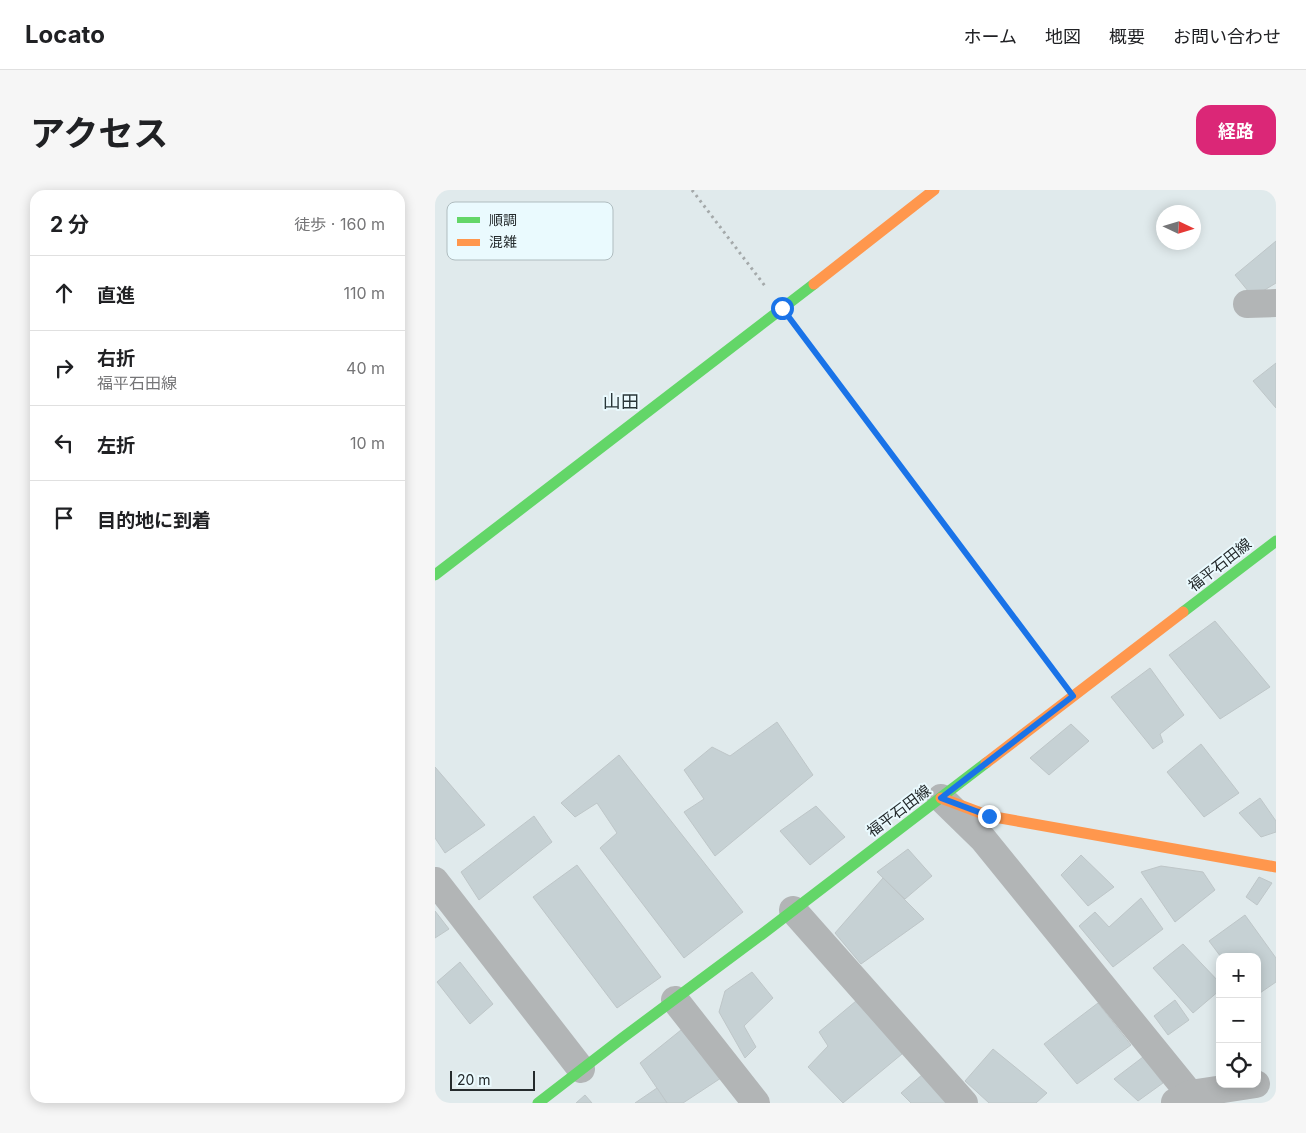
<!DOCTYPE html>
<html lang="ja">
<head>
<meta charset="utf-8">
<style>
  :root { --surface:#fff; --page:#f6f6f6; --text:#202124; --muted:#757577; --line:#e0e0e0; --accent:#db2777 }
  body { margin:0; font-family:Inter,"Noto Sans JP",sans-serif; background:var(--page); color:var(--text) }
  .controls { position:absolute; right:15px; bottom:15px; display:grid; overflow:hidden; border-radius:10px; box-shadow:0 2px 12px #0003 }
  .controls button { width:45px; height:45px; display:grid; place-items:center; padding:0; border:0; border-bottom:1px solid var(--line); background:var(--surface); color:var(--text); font:25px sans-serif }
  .compass { position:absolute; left:721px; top:15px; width:45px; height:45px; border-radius:50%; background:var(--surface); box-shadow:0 2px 12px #0003; rotate:94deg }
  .scale { position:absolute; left:15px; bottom:12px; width:85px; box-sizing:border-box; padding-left:5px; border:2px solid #242a2c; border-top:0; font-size:14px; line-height:18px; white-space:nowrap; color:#242a2c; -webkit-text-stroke:4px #eafafe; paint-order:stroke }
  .stop { position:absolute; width:15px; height:15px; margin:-11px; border:4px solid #1a73e8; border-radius:50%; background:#fff }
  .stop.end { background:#1a73e8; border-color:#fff; box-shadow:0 1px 5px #0008 }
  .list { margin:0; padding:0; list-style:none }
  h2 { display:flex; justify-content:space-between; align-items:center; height:65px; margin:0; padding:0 20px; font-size:21px }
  h2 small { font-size:16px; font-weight:400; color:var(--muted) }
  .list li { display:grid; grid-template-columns:32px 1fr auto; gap:15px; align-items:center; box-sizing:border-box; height:75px; padding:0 20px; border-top:1px solid var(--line) }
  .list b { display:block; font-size:19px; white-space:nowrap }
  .list p { margin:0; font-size:16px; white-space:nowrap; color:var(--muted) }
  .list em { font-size:16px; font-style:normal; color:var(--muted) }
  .icon { flex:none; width:28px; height:28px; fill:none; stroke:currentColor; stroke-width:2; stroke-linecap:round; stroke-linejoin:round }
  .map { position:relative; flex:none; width:841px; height:913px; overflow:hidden; border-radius:15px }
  header { display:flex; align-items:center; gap:30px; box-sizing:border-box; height:70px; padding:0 25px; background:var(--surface); border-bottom:1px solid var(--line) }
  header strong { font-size:24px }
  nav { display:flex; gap:28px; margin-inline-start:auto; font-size:18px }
  .intro { display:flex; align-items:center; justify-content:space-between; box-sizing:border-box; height:120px; padding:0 30px }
  h1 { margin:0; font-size:35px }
  .button { padding:12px 22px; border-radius:15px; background:var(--accent); color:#fff; font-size:18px; font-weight:700 }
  main { display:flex; gap:30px; padding:0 30px }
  aside { flex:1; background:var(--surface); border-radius:15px; box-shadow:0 2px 12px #0003 }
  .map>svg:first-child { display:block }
  .building { fill:#c6d1d4; stroke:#bec6c8 }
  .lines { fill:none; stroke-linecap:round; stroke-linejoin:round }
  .path { stroke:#a4a9aa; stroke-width:3; stroke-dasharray:2.5 4; stroke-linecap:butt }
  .street { stroke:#b2b5b6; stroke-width:28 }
  .fast { stroke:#63d668; stroke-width:11 }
  .slow { stroke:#ff974d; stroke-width:11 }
  .route { stroke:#1a73e8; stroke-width:6 }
  .labels { text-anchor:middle; stroke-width:4; stroke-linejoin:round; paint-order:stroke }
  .street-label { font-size:15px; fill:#242a2c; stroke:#eafafe }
  .quarter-label { font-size:18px; fill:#293639; stroke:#eafafe }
  .key { fill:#eafafe; stroke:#afbcbf; stroke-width:1 }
  .key-label { font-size:14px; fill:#242a2c }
</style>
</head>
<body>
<header>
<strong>Locato</strong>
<nav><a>ホーム</a><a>地図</a><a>概要</a><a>お問い合わせ</a></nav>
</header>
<div class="intro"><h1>アクセス</h1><a class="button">経路</a></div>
<main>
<aside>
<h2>2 分<small>徒歩 · 160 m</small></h2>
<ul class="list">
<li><svg class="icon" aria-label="ahead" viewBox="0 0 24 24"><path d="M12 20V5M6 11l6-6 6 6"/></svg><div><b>直進</b></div><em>110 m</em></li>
<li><svg class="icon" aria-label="right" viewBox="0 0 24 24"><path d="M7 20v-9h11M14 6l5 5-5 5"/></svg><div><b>右折</b><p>福平石田線</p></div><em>40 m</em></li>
<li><svg class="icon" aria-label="left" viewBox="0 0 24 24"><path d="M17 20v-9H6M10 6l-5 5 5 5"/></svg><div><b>左折</b></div><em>10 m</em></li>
<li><svg class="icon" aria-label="arrive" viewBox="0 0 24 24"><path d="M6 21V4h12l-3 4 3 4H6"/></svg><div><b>目的地に到着</b></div></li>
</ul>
</aside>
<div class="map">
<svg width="841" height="913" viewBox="0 0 841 913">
  <rect width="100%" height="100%" fill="#e0eaec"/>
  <!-- building -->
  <g class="building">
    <polygon points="841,51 841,93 818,107 800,85"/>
    <polygon points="841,173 841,218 818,191"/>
    <polygon points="780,431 835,497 785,529 734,465"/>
    <polygon points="715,478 749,525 725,544 728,552 718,559 676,507"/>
    <polygon points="342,532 378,585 280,666 249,622 269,609 249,580 277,557 295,566"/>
    <polygon points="636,534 654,551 614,585 595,568"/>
    <polygon points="766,554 804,603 769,627 732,582"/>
    <polygon points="184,565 308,722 249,768 165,658 182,643 162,613 140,627 126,613"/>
    <polygon points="0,577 50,635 10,663 0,648"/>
    <polygon points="825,608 841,631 841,642 826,647 804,623"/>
    <polygon points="381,616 410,647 375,675 345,641"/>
    <polygon points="99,626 117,652 44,710 26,682"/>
    <polygon points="473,659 497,686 470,709 442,682"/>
    <polygon points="646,665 679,697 653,716 626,685"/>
    <polygon points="142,675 226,787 182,818 98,707"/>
    <polygon points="726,676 768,682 780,700 740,732 706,682"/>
    <polygon points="824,687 837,693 822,715 811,707"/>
    <polygon points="448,688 489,729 426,774 400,743"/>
    <polygon points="706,708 728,739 678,777 644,736 660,722 674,737"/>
    <polygon points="0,721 14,739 0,748"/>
    <polygon points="810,725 841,768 841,792 822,805 822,767 786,767 774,751"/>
    <polygon points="748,754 785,793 785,800 758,823 718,778"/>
    <polygon points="25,772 58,814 35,834 2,792"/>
    <polygon points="317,782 338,808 309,836 321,857 310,868 284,822 290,801"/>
    <polygon points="740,810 754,830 733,845 719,826"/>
    <polygon points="421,811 467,864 408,913 373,877 393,856 384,842"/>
    <polygon points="663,813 696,855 642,894 609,854"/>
    <polygon points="246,840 286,888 248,913 232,913 205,873"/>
    <polygon points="558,859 612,903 601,913 554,913 530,891"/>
    <polygon points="708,867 728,893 703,911 679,889"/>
    <polygon points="488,884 515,913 476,913 466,903"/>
    <polygon points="222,898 232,913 200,913"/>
    <polygon points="150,905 157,913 141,913"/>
  </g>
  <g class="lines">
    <!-- path -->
    <g class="path">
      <polyline points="257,0 330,96"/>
      <polyline points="364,141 621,484"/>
    </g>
    <!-- street -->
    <g class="street">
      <polyline points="812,114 841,113"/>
      <polyline points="506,608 548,649 755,904"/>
      <polyline points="0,691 146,879"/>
      <polyline points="358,720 529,913"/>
      <polyline points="240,810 321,913"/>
      <polyline points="740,912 755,904 821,894"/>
    </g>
    <!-- fast -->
    <g class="fast">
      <polyline points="0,385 379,94"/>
      <polyline points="748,422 841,351"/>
      <polyline points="103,913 186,849 326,745 551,573"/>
    </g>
    <!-- slow -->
    <g class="slow">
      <polyline points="379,94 499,0"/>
      <polyline points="551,573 748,422"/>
      <polyline points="506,608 554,626 841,677"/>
    </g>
  </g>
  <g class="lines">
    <!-- route -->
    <polyline class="route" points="347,118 638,506 506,608 554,626"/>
  </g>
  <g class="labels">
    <!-- street labels -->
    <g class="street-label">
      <text transform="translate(785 375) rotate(-38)" y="5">福平石田線</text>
      <text transform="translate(464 621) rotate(-37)" y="5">福平石田線</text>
    </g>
    <!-- quarter labels -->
    <g class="quarter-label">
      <text x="186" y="218">山田</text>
    </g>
  </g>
  <!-- legend -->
  <rect x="12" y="12" width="166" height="58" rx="8" class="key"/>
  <rect x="22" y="27" width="23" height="6" fill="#63d668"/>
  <rect x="22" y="49" width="23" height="7" fill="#ff974d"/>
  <g class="key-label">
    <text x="54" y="35">順調</text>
    <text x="54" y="57">混雑</text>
  </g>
</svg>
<div class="controls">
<button>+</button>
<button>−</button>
<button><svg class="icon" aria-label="locate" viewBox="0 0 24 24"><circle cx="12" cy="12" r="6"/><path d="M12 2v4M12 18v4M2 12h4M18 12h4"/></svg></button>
</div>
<svg class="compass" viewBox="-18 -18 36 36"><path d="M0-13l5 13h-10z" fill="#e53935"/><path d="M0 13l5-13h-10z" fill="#757577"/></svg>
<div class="scale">20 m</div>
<div class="stop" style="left:347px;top:118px"></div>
<div class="stop end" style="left:554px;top:626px"></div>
</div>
</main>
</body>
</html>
